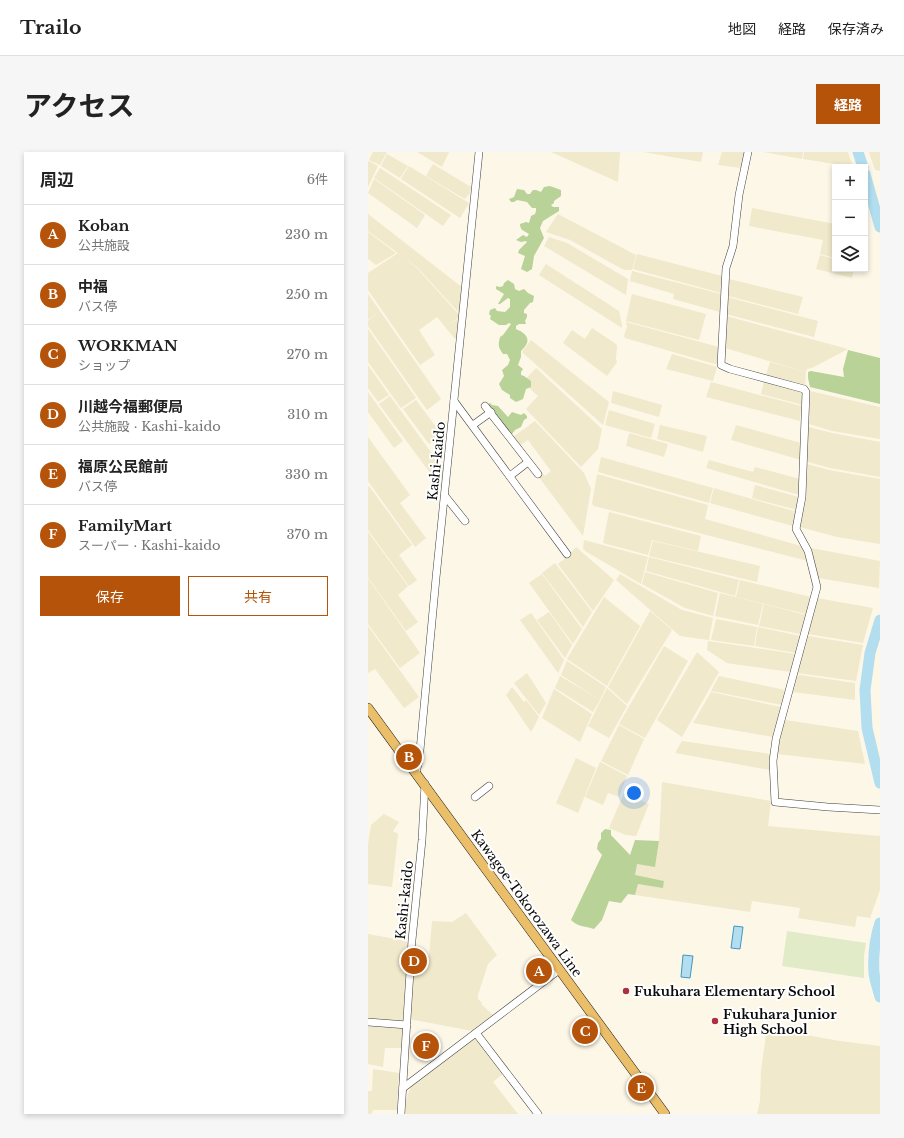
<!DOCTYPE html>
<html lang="ja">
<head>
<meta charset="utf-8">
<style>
  :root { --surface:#fff; --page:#f6f6f6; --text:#222; --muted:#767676; --line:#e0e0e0; --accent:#b45309 }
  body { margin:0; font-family:"Libre Baskerville","Noto Sans JP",serif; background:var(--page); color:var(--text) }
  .controls { position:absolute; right:12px; top:12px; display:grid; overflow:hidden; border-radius:0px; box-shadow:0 2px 6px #0003 }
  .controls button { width:36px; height:36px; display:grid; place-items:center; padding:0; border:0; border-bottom:1px solid var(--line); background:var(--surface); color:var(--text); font:20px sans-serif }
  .you { position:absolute; left:266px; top:641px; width:14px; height:14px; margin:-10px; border:3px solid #fff; border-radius:50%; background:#1a73e8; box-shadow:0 0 0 6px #1a73e833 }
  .badge { display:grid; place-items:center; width:26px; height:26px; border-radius:50%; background:var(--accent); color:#fff; font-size:13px; font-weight:700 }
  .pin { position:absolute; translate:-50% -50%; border:2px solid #fff; box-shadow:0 1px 4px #0006 }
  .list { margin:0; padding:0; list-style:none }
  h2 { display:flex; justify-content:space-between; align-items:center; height:52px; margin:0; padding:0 16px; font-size:17px }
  h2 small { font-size:13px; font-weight:400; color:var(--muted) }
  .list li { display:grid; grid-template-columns:26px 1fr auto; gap:12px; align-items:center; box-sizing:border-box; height:60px; padding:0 16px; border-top:1px solid var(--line) }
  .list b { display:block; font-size:15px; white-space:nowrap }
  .list p { margin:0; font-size:13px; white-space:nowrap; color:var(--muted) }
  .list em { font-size:13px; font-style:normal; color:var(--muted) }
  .actions { display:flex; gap:8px; padding:12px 16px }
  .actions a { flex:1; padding:9px 0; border:1px solid var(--accent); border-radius:0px; text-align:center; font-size:14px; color:var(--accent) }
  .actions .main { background:var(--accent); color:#fff }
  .icon { flex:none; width:22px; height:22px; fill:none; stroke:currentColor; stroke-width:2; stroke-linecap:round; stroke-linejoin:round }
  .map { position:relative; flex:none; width:512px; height:962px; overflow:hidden; border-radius:0px }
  header { display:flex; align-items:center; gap:24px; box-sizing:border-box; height:56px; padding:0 20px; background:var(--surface); border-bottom:1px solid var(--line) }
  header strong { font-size:19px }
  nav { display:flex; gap:22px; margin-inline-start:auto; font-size:14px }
  .intro { display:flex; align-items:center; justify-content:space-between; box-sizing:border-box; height:96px; padding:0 24px }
  h1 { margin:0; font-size:28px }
  .button { padding:10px 18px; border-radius:0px; background:var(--accent); color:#fff; font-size:14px; font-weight:700 }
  main { display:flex; gap:24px; padding:0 24px }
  aside { flex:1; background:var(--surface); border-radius:0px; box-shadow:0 2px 6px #0003 }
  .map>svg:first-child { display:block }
  .farmland { fill:#f0e9cb }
  .forest { fill:#b8d297 }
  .pitch { fill:#e2ebc7 }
  .water { fill:#b2deef; stroke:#4099bf }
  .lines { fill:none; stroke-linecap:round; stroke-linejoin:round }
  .river { stroke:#b2deef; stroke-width:11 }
  .minor-casing { stroke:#3d3d3d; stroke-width:8 }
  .major-casing { stroke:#1b1b1b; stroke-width:10 }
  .minor { stroke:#fff; stroke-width:7 }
  .major { stroke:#ebbf6a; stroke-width:9 }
  .poi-dot { fill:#ab3042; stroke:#fff; stroke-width:1.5 }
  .labels { text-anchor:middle; stroke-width:4; stroke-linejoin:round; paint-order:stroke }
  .street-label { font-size:13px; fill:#0a0a0a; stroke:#fff }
  .poi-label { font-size:13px; font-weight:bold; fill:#0a0a0a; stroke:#fff; text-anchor:start }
</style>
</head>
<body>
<header>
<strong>Trailo</strong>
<nav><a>地図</a><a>経路</a><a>保存済み</a></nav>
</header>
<div class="intro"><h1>アクセス</h1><a class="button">経路</a></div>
<main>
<aside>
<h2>周辺<small>6件</small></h2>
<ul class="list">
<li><span class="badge">A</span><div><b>Koban</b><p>公共施設</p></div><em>230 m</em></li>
<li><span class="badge">B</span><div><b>中福</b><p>バス停</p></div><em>250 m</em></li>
<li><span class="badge">C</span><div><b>WORKMAN</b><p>ショップ</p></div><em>270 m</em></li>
<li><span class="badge">D</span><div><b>川越今福郵便局</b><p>公共施設 · Kashi-kaido</p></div><em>310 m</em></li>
<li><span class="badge">E</span><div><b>福原公民館前</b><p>バス停</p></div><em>330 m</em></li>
<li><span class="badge">F</span><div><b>FamilyMart</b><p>スーパー · Kashi-kaido</p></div><em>370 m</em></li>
</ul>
<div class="actions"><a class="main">保存</a><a>共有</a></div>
</aside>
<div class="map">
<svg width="512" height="962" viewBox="0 0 512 962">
  <rect width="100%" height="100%" fill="#fdf7e8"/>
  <!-- farmland -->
  <g class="farmland">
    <polygon points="5,0 19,0 12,13 1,8"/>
    <polygon points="49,0 81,0 74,15"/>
    <polygon points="183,0 252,0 250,30"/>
    <polygon points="275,0 335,0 333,10"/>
    <polygon points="354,0 377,0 373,16 350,13"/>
    <polygon points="395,0 435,0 434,7"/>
    <polygon points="436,0 480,0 485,15 435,7"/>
    <polygon points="501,0 512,0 512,19 507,18"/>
    <polygon points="19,2 40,14 32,26 13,14"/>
    <polygon points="1,9 10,14 0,35 0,10"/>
    <polygon points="65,12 103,35 102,41 97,47 58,24"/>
    <polygon points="41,14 101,51 92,66 33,27"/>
    <polygon points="12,16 83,63 75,74 6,26"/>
    <polygon points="6,27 57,63 49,76 0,41"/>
    <polygon points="384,56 467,72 467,106 452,102 455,88 381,74"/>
    <polygon points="0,62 95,136 92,162 49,115 35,105 49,116 92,164 79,174 91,166 90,184 87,187 69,165 51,178 67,203 52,213 0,138 0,121 30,101 0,79"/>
    <polygon points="190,62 268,103 264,118 256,118 202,88 178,80"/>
    <polygon points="0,80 28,101 8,113 0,107"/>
    <polygon points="181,85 199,91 260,127 258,143 176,94"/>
    <polygon points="269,102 354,124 353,141 265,117"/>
    <polygon points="452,103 467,107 467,117 486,117 484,126 448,117"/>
    <polygon points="178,112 251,159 254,173 254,176 171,123"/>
    <polygon points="264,119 353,142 352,160 305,147 306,142 262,129"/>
    <polygon points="361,127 435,145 430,162 360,144"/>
    <polygon points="0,142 12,159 0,168"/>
    <polygon points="264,142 338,162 331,188 258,169"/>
    <polygon points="359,145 450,169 446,185 358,162"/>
    <polygon points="12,159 73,247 59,258 0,174 0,169"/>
    <polygon points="358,164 480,197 444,216 439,217 438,220 357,196"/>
    <polygon points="258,170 351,195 350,213 257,186 256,184 259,175"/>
    <polygon points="224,176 248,192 249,194 248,207 249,210 239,224 195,191 204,178 217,187"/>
    <polygon points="0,177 48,246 33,256 0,210"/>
    <polygon points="163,188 241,250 235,273 154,200"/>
    <polygon points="304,202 349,215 345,229 298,217"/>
    <polygon points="402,210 438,220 437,234 398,223"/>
    <polygon points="0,213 21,243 10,250 0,236"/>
    <polygon points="168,216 234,277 230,297 213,315 158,257 170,244 155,230"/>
    <polygon points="396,229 434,240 435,241 435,253 393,242"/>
    <polygon points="343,230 433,254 432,269 338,245"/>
    <polygon points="245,239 294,253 291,265 243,251"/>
    <polygon points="442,239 512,255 512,287 464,279 441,272"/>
    <polygon points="0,240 35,289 26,296 0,260"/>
    <polygon points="22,244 76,318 74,337 11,252"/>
    <polygon points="48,248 74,283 61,292 35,257"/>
    <polygon points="241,258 287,272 283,286 237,273"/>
    <polygon points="167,269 216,321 223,337 215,384 170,324 174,321 177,324 183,319 160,288 151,294 145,285"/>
    <polygon points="292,273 339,284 335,300 289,287"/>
    <polygon points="368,273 433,291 433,308 363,288"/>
    <polygon points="441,275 464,281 512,290 512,325 462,316 440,310 439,307 440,276"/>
    <polygon points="261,281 300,292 296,305 258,294"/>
    <polygon points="0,285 42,343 32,351 58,386 47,395 0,329"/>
    <polygon points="233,305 345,336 341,351 230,320"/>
    <polygon points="341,308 385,320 387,315 432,327 431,343 338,316"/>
    <polygon points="439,312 461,318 512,327 512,392 469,385 432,375 438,347"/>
    <polygon points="229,322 340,353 337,367 433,394 440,409 226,354 224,352"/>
    <polygon points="387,333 431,345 429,358 384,346"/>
    <polygon points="1,334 44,393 31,403 49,428 41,434 0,378 0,335"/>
    <polygon points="346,336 429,360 425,374 342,351"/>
    <polygon points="241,360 333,384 330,399 284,388 280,403 235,391"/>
    <polygon points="0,380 40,434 30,443 50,470 38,479 0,425"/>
    <polygon points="216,388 280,405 273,432 217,399 215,396"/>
    <polygon points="285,389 392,414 389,430 281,404"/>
    <polygon points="208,395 246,428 225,459 190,412 200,404"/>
    <polygon points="443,396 512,409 511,436 450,426"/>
    <polygon points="281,405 371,428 367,444 278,419"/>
    <polygon points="187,411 224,460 215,475 174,421"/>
    <polygon points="277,420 350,441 345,464 317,456 274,432"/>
    <polygon points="174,422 214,477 205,492 161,431"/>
    <polygon points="252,422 307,454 314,458 345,466 341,488 312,484 248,428"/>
    <polygon points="0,426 52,501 32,516 0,472"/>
    <polygon points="372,428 443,445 438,462 368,445"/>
    <polygon points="352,441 395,452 390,473 347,464"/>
    <polygon points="236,445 272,474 239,534 199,507"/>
    <polygon points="449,446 505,456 495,491 440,482"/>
    <polygon points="396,452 438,463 432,482 391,474"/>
    <polygon points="282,459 304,478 259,552 240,535"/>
    <polygon points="181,460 204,493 197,506 169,468"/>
    <polygon points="163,461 196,508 190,521 152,468"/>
    <polygon points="348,467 389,475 386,494 343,488"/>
    <polygon points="0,474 51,545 36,556 7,517 0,521"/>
    <polygon points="390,475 432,484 428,501 387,494"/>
    <polygon points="440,484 495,493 488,529 429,521"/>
    <polygon points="340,489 428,502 423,520 365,512 359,511 339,498"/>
    <polygon points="296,494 320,509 277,586 251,572"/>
    <polygon points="329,500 351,520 314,585 289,568"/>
    <polygon points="199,509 238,535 232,548 193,523"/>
    <polygon points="159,521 178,551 171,563 146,531"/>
    <polygon points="432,523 487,531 487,548 425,540 429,524"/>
    <polygon points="192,524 232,548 225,560 187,536"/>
    <polygon points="351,524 417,538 414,553 343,539"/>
    <polygon points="144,535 156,550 158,548 171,565 163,580 138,543"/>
    <polygon points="239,536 259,554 241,586 220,574"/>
    <polygon points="186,537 224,562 212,590 174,566"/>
    <polygon points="343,540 413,555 405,585 325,571"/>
    <polygon points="417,568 490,579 497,612 409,602 411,589"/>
    <polygon points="251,573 276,587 260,623 233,609"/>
    <polygon points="314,589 402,602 402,618 307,601"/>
    <polygon points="208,606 228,616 210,661 188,651"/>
    <polygon points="232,610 259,624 251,645 240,641 235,653 217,645"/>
    <polygon points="294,630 403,649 400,674 511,684 512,683 512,738 502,766 489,764 487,775 430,766 432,756 384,749 382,760 267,743 270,732 295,735 296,729 267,724 268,712 287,714 291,689"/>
    <polygon points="256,641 281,652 268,684 258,683 241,676"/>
    <polygon points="16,662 31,670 25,679 30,682 24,735 0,732 0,692 3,673"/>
    <polygon points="98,761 129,803 120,812 110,843 110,847 114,851 113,852 125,863 104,879 41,867 46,802 61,804 64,769 84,770"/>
    <polygon points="0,782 38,789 41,792 35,869 0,866"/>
    <polygon points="0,872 35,874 33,896 17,896 15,915 0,912"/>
    <polygon points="399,876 472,889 512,894 512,962 389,962 392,949 393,918"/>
    <polygon points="108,885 136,921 125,930 150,962 37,962 38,948 43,934"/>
    <polygon points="5,917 31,921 29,958 5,958 4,962 0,962 0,939 4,939"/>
  </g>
  <!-- forest -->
  <g class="forest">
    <path d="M182 34 193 38V44L186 49V51L183 53 185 55H191V59L175 69 172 76 176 86 166 104 164 117 159 120 153 117 157 104 150 101 151 98 159 90 158 89 153 90 148 88 155 83 159 85 161 82C157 79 152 79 152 72L158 70 161 71 163 64 167 62 168 59V56H164L159 50 149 48 146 50H143L141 47 146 45 149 37 156 38 159 42H162L165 38H168L173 40 176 35Z"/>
    <path d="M140 128 146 132 147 137 151 139 156 137 160 141 166 144 165 150 162 151 156 158V161L159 162V165L157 169 158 172H151L148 174V177C160 182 164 189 153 199V205L150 213 155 217 153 220V223L156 224 163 229V235L158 237 155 247 148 250 142 246V243L134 238 131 232 136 224 134 218 140 213 142 208 139 202H135C130 195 130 193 132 185L135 183 143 172 141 171 138 173H131L122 167 123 164 121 162 122 158 127 156 129 159 137 160 142 155V147L140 146 132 152H130L136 142 128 137V134L132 135 135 134 136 131Z"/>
    <polygon points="480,198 512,206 512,252 442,235 440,226 440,220 443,219 476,225 475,217"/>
    <polygon points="122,251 124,253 130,254 140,265 144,260 153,263 156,261 159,264 159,266 156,268 153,275 147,278 144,282 142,283 119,253"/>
    <path d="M237 677 243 678V683L262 703 267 688 291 689 287 715 269 712 267 723 296 729 295 736 270 732 267 743 260 742 253 751 241 749 234 768 226 777C217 774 210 775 203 768L234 703 229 697 230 691 233 687V681Z"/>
  </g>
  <!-- pitch -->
  <polygon class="pitch" points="419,779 498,791 496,804 496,826 414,814"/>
  <!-- water -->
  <g class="water">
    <polygon points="366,774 375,775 372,797 363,796"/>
    <polygon points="315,803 325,804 322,826 313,825"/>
  </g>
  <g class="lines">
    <!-- river -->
    <g class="river">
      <polyline points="490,0 495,15"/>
      <polyline points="497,22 512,75"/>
      <polyline points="512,468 502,501 497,538 499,576 512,631"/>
      <path d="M512 771C507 786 505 805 506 821 507 829 510 837 512 845"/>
    </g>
    <defs>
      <g id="minor">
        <polyline points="380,0 371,43 365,94 358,116 353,213 362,217 436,237 438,240 434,345 428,377 440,399 449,435 408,587 405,609 407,650 460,655 512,658"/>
        <polyline points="86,249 199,402"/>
        <polyline points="117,254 170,322"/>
        <polyline points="105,273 123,260"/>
        <polyline points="142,324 160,310"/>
        <polyline points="77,344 97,369"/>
        <polyline points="48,620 51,609 68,426 111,0"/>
        <polyline points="107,645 121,634"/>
        <polyline points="0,870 39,873"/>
        <polyline points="108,881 170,962"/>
        <polyline points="35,936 191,818"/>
        <polyline points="33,962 44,788 54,688 57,632"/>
      </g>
      <polyline id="major" points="0,556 297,962"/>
    </defs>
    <!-- minor casing -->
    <use href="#minor" class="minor-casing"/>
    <!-- major casing -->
    <use href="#major" class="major-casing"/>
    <!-- minor -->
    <use href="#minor" class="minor"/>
    <!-- major -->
    <use href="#major" class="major"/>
  </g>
  <!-- markers -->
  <g class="poi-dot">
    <circle cx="258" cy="839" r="4"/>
    <circle cx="347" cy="869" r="4"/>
  </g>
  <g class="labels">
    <!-- street labels -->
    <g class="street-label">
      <text transform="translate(68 309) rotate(-84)" y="5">Kashi-kaido</text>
      <text transform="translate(36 748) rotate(-84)" y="5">Kashi-kaido</text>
      <text transform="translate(159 751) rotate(54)" y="5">Kawagoe-Tokorozawa Line</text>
    </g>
    <!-- poi labels -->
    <g class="poi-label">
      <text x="266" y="844">Fukuhara Elementary School</text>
      <text x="355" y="867">Fukuhara Junior<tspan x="355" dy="15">High School</tspan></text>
    </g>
  </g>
</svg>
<div class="controls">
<button>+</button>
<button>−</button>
<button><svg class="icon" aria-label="layers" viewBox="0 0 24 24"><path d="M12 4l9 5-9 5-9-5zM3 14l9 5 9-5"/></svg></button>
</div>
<div class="you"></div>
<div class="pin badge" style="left:171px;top:819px">A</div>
<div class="pin badge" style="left:41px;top:605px">B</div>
<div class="pin badge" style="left:217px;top:879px">C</div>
<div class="pin badge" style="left:46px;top:809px">D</div>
<div class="pin badge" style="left:273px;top:936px">E</div>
<div class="pin badge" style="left:58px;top:894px">F</div>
</div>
</main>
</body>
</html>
